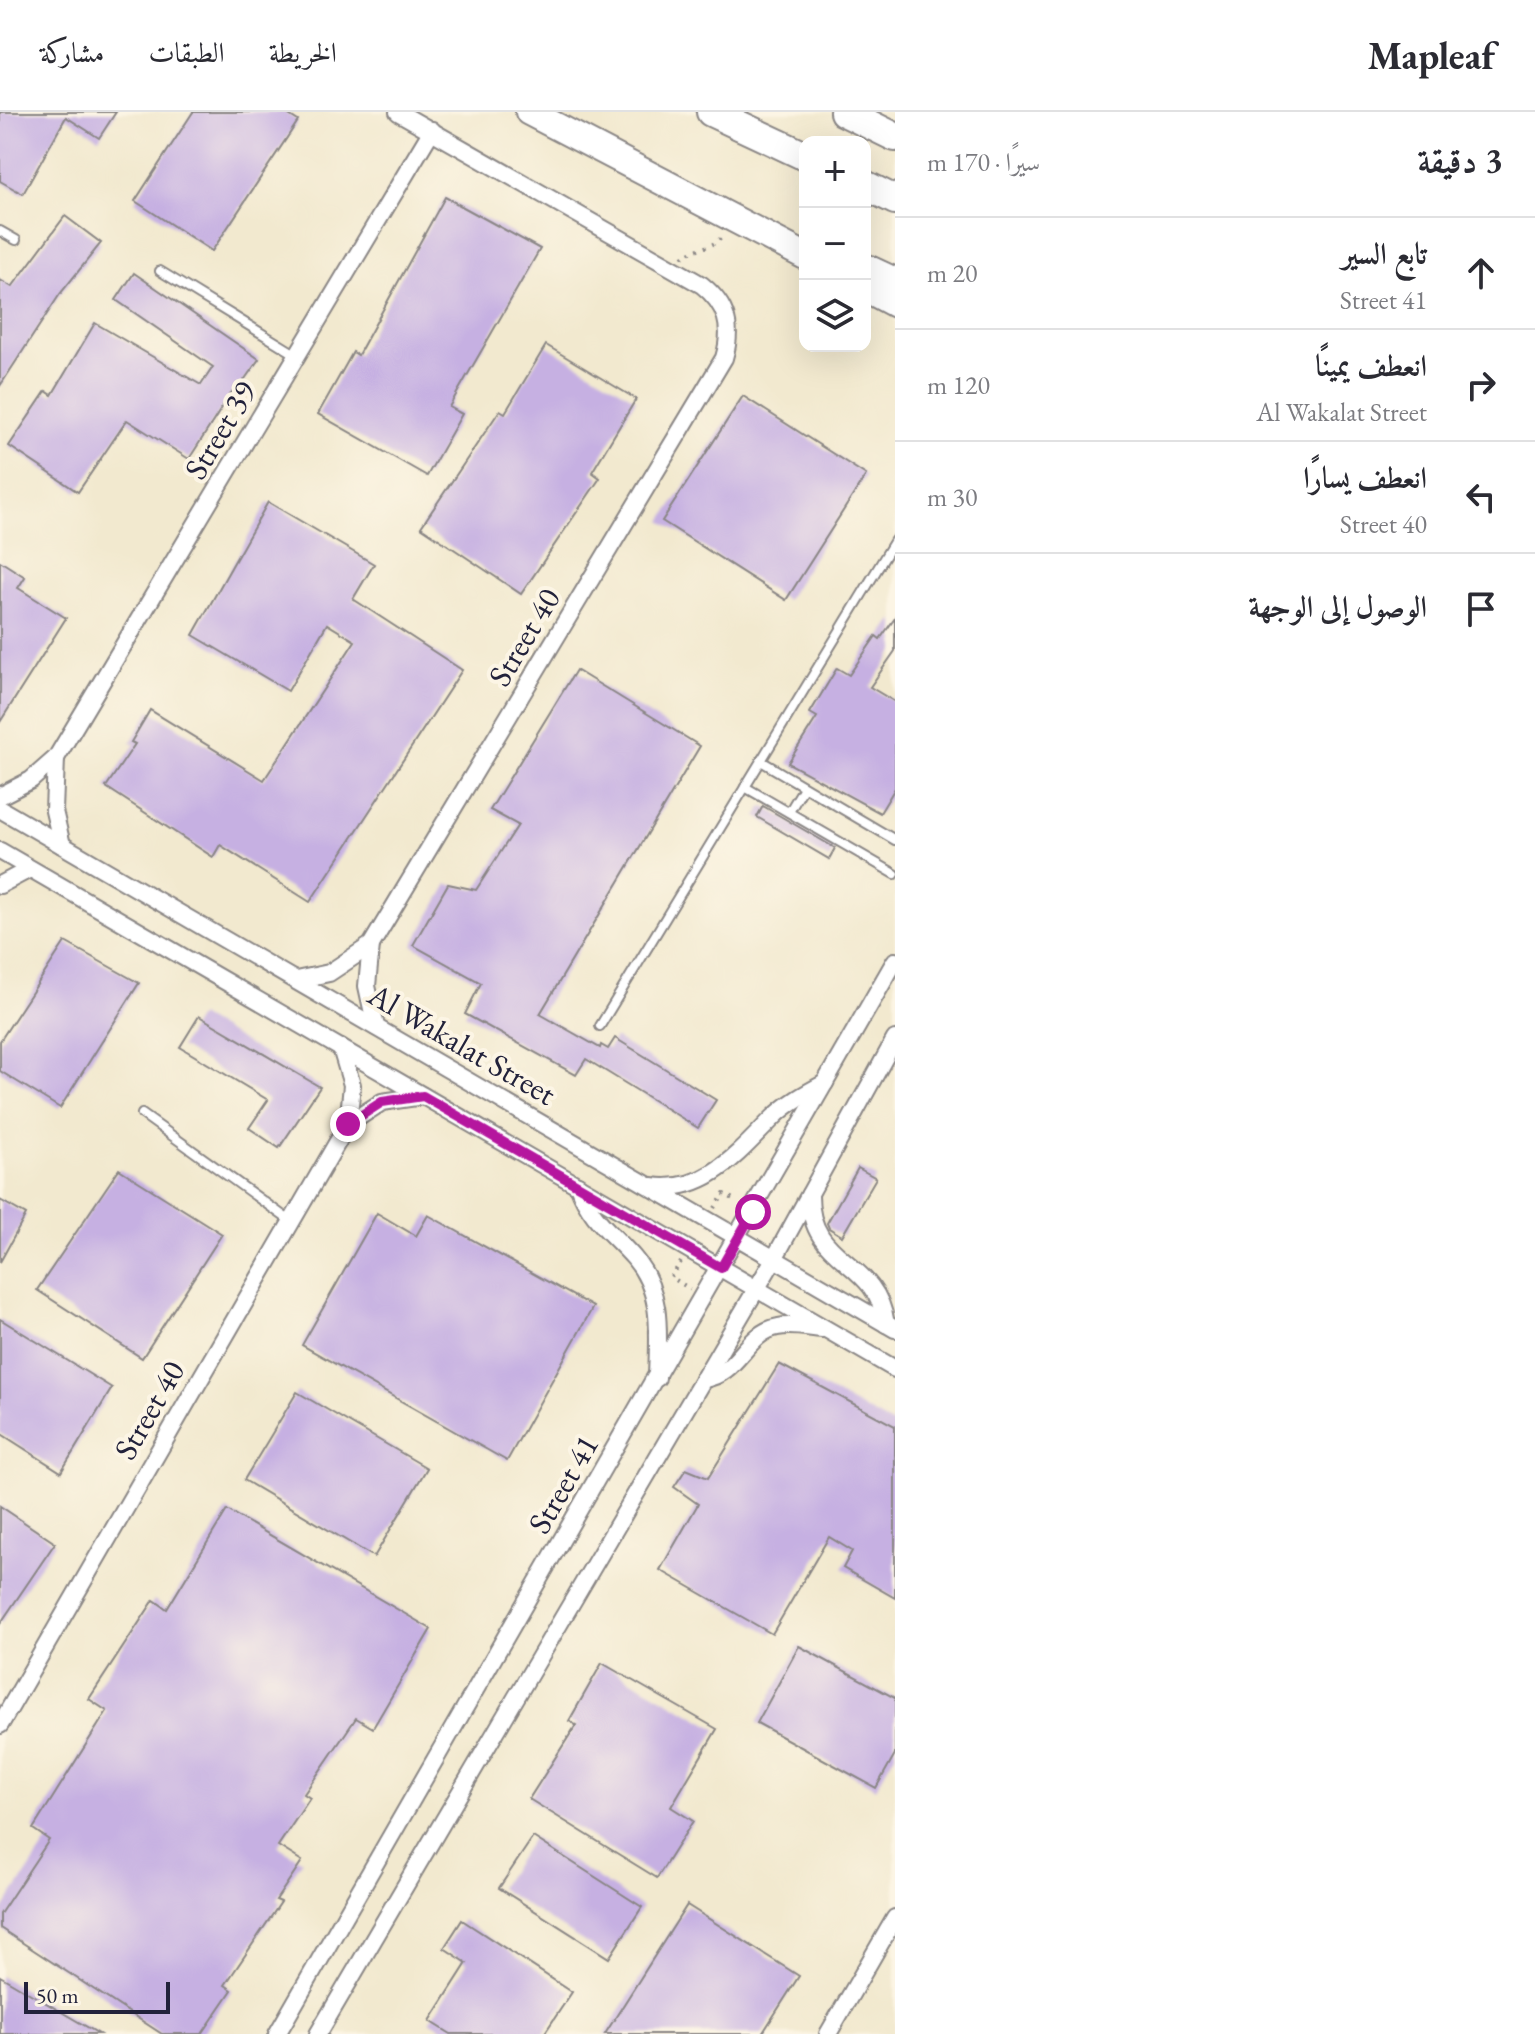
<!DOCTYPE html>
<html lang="ar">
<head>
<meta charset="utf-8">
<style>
  :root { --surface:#fff; --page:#f2f2f3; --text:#2b2b33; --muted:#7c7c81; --line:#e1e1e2 }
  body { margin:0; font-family:"EB Garamond",Amiri,serif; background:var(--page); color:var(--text); direction:rtl }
  .controls { position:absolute; right:24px; top:24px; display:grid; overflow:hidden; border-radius:16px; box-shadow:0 8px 32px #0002 }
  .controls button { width:72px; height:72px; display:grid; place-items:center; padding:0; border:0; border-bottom:2px solid var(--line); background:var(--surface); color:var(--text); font:40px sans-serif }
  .scale { position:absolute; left:24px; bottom:20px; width:146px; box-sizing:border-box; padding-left:8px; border:4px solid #22223b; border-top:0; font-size:22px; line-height:28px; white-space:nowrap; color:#22223b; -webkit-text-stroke:6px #fcf5e5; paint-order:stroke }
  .stop { position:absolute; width:24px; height:24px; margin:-18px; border:6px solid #b5179e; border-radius:50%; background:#fff }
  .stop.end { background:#b5179e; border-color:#fff; box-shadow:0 2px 8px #0008 }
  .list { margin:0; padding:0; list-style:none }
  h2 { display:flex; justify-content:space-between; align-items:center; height:104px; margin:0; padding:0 32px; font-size:34px }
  h2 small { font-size:26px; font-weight:400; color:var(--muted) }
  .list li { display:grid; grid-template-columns:52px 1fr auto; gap:24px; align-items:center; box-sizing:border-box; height:112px; padding:0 32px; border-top:2px solid var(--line) }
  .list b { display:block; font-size:30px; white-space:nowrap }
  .list p { margin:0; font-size:26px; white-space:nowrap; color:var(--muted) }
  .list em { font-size:26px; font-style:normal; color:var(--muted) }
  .icon { flex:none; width:44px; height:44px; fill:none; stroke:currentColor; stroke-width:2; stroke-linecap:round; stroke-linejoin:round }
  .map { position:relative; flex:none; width:895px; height:1922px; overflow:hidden; direction:ltr }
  header { display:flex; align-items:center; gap:48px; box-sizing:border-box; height:112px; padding:0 40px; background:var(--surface); border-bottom:2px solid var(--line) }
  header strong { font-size:38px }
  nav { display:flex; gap:44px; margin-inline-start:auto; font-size:28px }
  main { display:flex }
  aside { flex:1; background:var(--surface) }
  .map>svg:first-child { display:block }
  .building { fill:#c6b0e2 }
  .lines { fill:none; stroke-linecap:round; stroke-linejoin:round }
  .service-casing { stroke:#8a8685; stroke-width:12 }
  .minor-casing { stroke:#8a8685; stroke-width:20 }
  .primary-casing { stroke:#8a8685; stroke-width:30 }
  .trunk-casing { stroke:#8a8685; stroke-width:32 }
  .path { stroke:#8a8685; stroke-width:4; stroke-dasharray:2 6; stroke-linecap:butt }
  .service { stroke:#fff; stroke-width:8 }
  .minor { stroke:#fff; stroke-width:16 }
  .primary { stroke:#fff; stroke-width:26 }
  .trunk { stroke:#fff; stroke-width:28 }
  .route { stroke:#b5179e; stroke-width:10 }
  .labels { text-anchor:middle; stroke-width:8; stroke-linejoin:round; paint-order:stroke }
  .street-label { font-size:32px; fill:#22223b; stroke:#fcf5e5 }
</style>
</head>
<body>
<header>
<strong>Mapleaf</strong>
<nav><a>الخريطة</a><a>الطبقات</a><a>مشاركة</a></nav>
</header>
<main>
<aside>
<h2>3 دقيقة<small>سيرًا · 170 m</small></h2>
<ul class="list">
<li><svg class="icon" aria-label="ahead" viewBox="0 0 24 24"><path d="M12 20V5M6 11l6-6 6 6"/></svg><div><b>تابع السير</b><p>Street 41</p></div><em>20 m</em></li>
<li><svg class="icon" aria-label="right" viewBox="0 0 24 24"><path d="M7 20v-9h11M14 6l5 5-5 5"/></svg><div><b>انعطف يمينًا</b><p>Al Wakalat Street</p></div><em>120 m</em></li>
<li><svg class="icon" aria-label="left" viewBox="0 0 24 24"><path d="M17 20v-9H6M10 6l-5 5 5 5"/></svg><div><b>انعطف يسارًا</b><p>Street 40</p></div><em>30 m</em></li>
<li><svg class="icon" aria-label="arrive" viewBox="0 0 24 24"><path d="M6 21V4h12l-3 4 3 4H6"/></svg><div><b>الوصول إلى الوجهة</b></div></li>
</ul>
</aside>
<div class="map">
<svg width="895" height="1922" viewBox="0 0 895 1922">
  <rect width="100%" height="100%" fill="#fcf5e5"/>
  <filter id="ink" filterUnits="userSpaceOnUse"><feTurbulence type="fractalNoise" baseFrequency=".0125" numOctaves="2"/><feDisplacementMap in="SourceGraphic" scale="16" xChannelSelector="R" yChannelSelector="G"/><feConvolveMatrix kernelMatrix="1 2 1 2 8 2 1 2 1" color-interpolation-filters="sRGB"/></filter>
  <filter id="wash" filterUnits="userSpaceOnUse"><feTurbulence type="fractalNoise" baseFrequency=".006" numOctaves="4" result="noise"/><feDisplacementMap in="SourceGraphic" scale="32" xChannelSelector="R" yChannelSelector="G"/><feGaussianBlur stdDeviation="1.8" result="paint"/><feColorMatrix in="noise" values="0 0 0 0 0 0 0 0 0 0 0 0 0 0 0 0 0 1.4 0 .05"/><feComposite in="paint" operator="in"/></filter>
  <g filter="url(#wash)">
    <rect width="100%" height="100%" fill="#f2e9cf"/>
    <g id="blocks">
      <!-- building -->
      <g class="building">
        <polygon points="0,0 116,0 99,26 66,5 23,82 0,69"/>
        <polygon points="193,0 284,0 298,9 212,139 135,89"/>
        <polygon points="445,85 540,137 449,295 462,302 427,364 318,302 353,240 358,243"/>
        <polygon points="65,104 101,131 60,182 0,274 0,168 12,175"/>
        <polygon points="134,161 259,247 240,274 237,272 189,347 127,308 78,380 9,334 46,279 52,283 95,211 201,273 213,255 116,188"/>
        <polygon points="546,233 636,287 592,360 600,366 521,482 421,415 500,298 505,301"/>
        <polygon points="743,284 866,363 786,488 662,409"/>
        <polygon points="268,390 374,452 353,487 462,558 310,790 220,733 213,745 106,675 135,632 131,630 150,598 264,668 355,529 327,512 288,579 193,523"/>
        <polygon points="0,449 25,465 18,476 66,506 0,610"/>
        <polygon points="895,506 895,539 870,575 895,590 895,676 880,701 788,651 817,605 810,601 837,556 849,563 876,524 880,527"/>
        <polygon points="576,558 700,634 540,902 600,936 601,933 608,937 615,926 716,988 698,1016 586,947 576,963 465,902 481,871 413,833 448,772 476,778 518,713 490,698"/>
        <polygon points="763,694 835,736 829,747 757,705"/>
        <polygon points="65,830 139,871 60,996 0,959 0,929"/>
        <polygon points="199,904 320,975 279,1036 249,1016 268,988 180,935"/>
        <polygon points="858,1056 876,1066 842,1124 829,1116 827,1111"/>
        <polygon points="119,1057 222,1122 142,1246 37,1178"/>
        <polygon points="0,1088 26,1103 0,1150"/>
        <polygon points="377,1101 416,1124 428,1103 593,1195 507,1349 302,1233"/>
        <polygon points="0,1207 112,1276 61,1360 0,1321"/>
        <polygon points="779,1252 895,1314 895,1486 843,1456 852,1439 829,1425 772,1522 660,1458 698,1392 674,1375 686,1357 708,1366"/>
        <polygon points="297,1280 427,1356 374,1445 244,1368"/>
        <polygon points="0,1394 55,1431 0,1512"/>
        <polygon points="227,1398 431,1517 373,1616 356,1606 304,1682 310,1686 278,1734 302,1749 276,1788 281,1790 225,1873 232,1878 202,1922 162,1922 0,1816 0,1802 49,1728 33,1717 107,1599 89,1587 154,1488 167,1497"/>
        <polygon points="799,1534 895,1586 895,1642 876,1676 757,1611"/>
        <polygon points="602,1551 717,1617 671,1695 693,1709 657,1766 529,1687 576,1613 569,1609"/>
        <polygon points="533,1725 642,1795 609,1846 499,1776"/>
        <polygon points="687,1793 799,1864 762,1922 605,1922"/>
        <polygon points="462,1808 572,1880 544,1922 451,1922 430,1909 467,1851 444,1836"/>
        <polygon points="0,1864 99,1922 0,1922"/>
      </g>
    </g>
  </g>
  <g filter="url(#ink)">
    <use href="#blocks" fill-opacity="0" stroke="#8a8685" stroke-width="2"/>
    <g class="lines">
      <defs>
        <g id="service">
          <polyline points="0,119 16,128"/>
          <polyline points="160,159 297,243"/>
          <polyline points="761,649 895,728"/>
          <polyline points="745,675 895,762"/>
          <polyline points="789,700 804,675"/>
          <polyline points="600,914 895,428"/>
          <polyline points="142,1002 289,1108"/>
        </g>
        <g id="minor">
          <polyline points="56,646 54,699 62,733"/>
          <polyline points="0,684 31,668 56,646 432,18"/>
          <polyline points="0,697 895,1217"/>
          <polyline points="0,739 895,1257"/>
          <polyline points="0,773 30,757"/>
          <polyline points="371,833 367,874 376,915"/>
          <path d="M296 868 329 861 371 833 724 246C733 215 727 193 702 173L398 0"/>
          <polyline points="348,1012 382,990 423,984"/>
          <path d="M578 1073C590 1107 612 1121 634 1146 664 1181 658 1223 657 1266"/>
          <path d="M652 1074C706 1082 739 1040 773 1006 788 991 806 981 825 971"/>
          <path d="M810 1082C809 1154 876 1144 886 1212"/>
          <path d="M703 1267C739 1263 745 1221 778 1215 792 1212 808 1216 822 1217"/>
          <polyline points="0,1613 348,1012 352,973 341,936"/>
          <polyline points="277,1922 895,849"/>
          <polyline points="318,1922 774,1147 895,927"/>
          <polyline points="828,1922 895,1806"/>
        </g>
        <g id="primary">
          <polyline points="529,0 805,144"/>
          <polyline points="865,155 895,169"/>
          <polyline points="865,176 895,192"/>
        </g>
        <g id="trunk">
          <polyline points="711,0 805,44"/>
          <polyline points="844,0 895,25"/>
          <polyline points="865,73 895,88"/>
        </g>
      </defs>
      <!-- service casing -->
      <use href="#service" class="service-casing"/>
      <!-- minor casing -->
      <use href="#minor" class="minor-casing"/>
      <!-- primary casing -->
      <use href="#primary" class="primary-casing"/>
      <!-- trunk casing -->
      <use href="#trunk" class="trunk-casing"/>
      <!-- path -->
      <g class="path">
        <path d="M683 145C696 134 711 138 723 124"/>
        <polyline points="715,1096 724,1082 737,1089"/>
        <polyline points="681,1150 671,1165 690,1177"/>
      </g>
      <!-- service -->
      <use href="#service" class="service"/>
      <!-- minor -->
      <use href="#minor" class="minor"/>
      <!-- primary -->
      <use href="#primary" class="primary"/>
      <!-- trunk -->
      <use href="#trunk" class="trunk"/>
    </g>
  </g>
  <g class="lines" filter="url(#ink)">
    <!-- route -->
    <polyline class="route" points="348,1012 382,990 423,984 721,1156 753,1100"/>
  </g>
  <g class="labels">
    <!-- street labels -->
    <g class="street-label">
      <text transform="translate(220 318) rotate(-59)" y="11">Street 39</text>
      <text transform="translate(524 525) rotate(-59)" y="11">Street 40</text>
      <text transform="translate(462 932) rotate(30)" y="11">Al Wakalat Street</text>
      <text transform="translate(149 1298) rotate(-60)" y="11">Street 40</text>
      <text transform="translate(563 1372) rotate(-60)" y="11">Street 41</text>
    </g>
  </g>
</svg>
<div class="controls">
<button>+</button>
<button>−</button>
<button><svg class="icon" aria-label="layers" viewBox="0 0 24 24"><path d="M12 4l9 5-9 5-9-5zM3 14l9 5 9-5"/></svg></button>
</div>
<div class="scale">50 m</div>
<div class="stop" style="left:753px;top:1100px"></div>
<div class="stop end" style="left:348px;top:1012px"></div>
</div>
</main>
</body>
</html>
